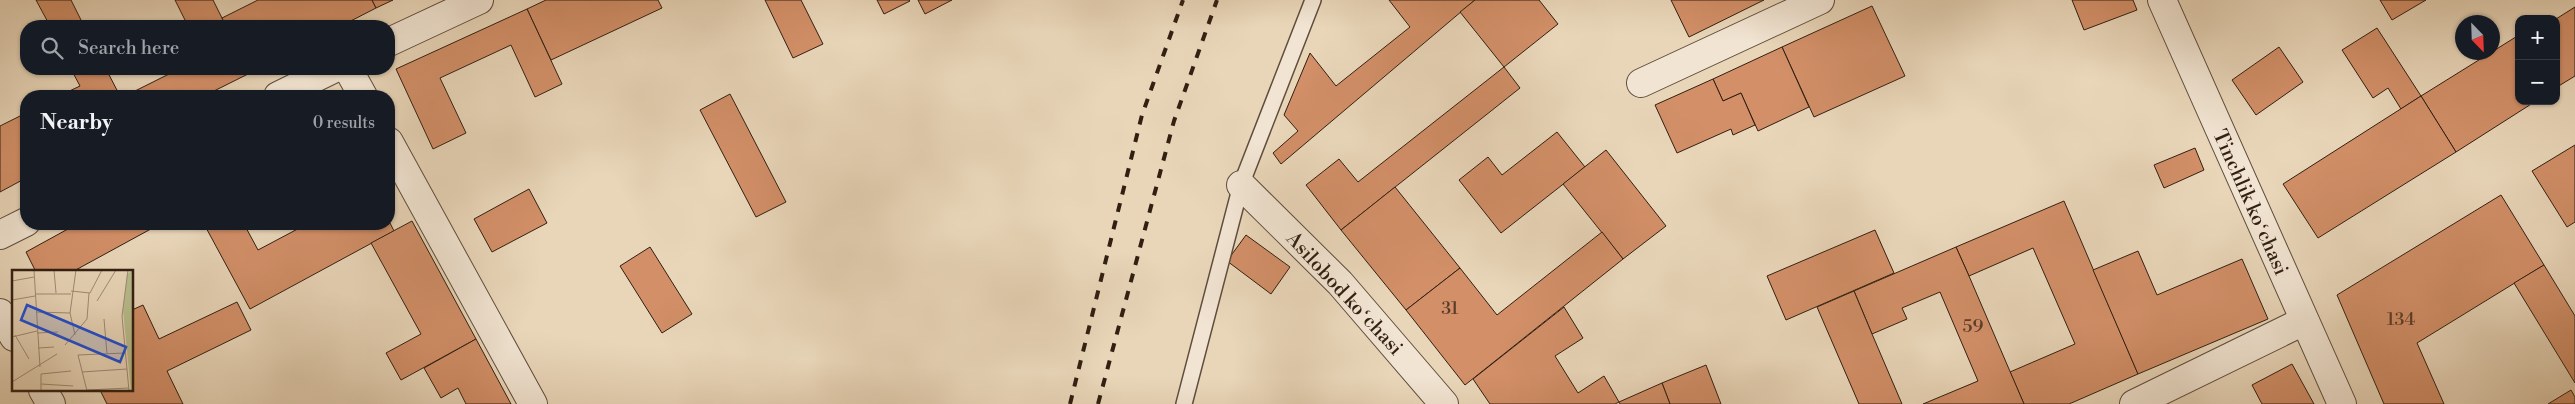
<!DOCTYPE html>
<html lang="en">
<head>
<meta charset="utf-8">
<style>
  :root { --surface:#171b24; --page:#242831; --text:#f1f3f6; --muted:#9ea1a6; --line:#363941 }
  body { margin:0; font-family:"Libre Bodoni",serif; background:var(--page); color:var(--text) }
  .controls { position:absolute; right:15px; top:15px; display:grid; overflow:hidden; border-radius:10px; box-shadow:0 1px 4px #0004 }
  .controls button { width:45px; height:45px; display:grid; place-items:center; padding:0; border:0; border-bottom:1px solid var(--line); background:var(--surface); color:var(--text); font:25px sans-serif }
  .compass { position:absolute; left:2455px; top:15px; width:45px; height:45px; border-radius:50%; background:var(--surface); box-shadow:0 1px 4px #0004; rotate:157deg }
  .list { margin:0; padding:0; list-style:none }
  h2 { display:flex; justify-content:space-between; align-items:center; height:65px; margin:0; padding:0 20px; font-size:21px }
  h2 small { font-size:16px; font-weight:400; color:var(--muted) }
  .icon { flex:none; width:28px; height:28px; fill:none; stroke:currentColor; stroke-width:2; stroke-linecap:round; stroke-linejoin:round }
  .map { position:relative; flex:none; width:2575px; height:404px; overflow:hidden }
  .search { position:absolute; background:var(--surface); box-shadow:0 1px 4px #0004; left:20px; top:20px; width:375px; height:55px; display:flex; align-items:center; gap:12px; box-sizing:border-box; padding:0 18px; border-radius:20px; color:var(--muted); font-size:19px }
  .panel { position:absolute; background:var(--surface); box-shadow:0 1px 4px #0004; left:20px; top:90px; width:375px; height:140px; border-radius:20px }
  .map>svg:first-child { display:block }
  .building { fill:#d28f68; stroke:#311f12 }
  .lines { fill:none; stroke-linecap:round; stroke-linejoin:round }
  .service-casing { stroke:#5f4d3c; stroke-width:18 }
  .minor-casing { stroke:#5f4d3c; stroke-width:30 }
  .service { stroke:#f1e4d2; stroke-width:15 }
  .minor { stroke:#f1e4d2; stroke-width:28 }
  .rail { stroke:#311f12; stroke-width:4; stroke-dasharray:9 9; stroke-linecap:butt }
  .labels { text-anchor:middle; stroke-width:4; stroke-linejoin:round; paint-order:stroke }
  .number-label { font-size:18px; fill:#593b28 }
  .street-label { font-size:20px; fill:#311f12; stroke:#f1e4d2 }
  .inset-road { fill:none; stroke:#9f8d76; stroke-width:1 }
  .view { fill:#1d4ed8; fill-opacity:0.15; stroke:#1d4ed8; stroke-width:2.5 }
  .inset-edge { fill:none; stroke:#311f12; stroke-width:2.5 }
</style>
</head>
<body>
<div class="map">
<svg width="2575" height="404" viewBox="0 0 2575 404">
  <rect width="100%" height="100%" fill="#e9d6b9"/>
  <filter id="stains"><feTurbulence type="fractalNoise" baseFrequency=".004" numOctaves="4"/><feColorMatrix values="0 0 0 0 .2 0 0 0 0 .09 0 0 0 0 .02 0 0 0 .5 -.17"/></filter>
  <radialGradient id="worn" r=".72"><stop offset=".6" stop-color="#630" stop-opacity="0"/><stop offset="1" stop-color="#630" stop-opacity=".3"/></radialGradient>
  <!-- building -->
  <g class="building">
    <polygon points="36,0 71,0 84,26 50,26"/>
    <polygon points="175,0 213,0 226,26 188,26"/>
    <polygon points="258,0 372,0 376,8 341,26 226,26 222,18"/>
    <polygon points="372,0 393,0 376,8"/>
    <polygon points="546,0 658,0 662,8 551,60 527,9"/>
    <polygon points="765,0 801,0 823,44 793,58"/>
    <polygon points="877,0 909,0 910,1 884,14"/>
    <polygon points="918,0 952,0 925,14"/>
    <polygon points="1389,0 1475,0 1281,164 1273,153 1298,131 1284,115 1310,53 1336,86 1410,27"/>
    <polygon points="1475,0 1539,0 1558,24 1504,67 1460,12"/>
    <polygon points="1671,0 1764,0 1689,37"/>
    <polygon points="2072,0 2133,0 2137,10 2084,30"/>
    <polygon points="2380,0 2426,0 2392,20"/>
    <polygon points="1872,6 1905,76 1814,117 1782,47"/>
    <polygon points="2575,7 2575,76 2557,87 2556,19"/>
    <polygon points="527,9 562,84 535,97 511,45 440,78 466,133 433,149 396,69"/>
    <polygon points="2377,28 2421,96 2401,109 2388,88 2373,98 2342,50"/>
    <polygon points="2519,35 2519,101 2536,101 2456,152 2421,96"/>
    <polygon points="1782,47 1809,107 1758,131 1741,93 1723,101 1713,79"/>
    <polygon points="2279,47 2303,82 2256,115 2232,80"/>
    <polygon points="1504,67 1520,88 1341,230 1306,185 1339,159 1358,182"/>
    <polygon points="71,69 106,69 120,96 59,96 80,86"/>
    <polygon points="179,69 248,69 250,73 204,96 125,96"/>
    <polygon points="1713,79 1723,101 1741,93 1755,125 1733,135 1731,129 1677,153 1655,105"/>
    <polygon points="730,94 786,202 756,217 700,110"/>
    <polygon points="2421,96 2456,152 2318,238 2283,184"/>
    <polygon points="26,113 26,178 0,192 0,126"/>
    <polygon points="1557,132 1585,167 1501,233 1459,180 1488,157 1502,175"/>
    <polygon points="2575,145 2575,222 2567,227 2532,171"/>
    <polygon points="2195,148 2204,170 2164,188 2154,165"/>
    <polygon points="1606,150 1666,226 1623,259 1563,184"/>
    <polygon points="1395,187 1460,268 1406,310 1341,230"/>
    <polygon points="529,189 547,223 492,252 474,219"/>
    <polygon points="2501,195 2544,265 2417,343 2444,404 2384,404 2337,295"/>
    <polygon points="2064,201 2138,374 2069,404 2024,404 2010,372 2075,344 2033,248 1969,276 1956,247"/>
    <polygon points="389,221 394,231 250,309 204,224 244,224 258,250 307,224 389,224"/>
    <polygon points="412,221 476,339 401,380 386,353 421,334 371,243"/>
    <polygon points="77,224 160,224 72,272 36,272 26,252"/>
    <polygon points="1875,230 1894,273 1786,320 1767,276"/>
    <polygon points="1602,232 1623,259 1465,385 1406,310 1460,268 1497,315"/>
    <polygon points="1246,235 1290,267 1271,294 1227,261"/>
    <polygon points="650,247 692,314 662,333 620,266"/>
    <polygon points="1956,247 1969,276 2024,404 1923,404 1978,381 1940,292 1902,308 1907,319 1872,334 1854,291"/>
    <polygon points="2138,251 2157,295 2242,259 2268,319 2138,374 2093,270"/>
    <polygon points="2544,265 2575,316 2575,383 2514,283"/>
    <polygon points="1854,291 1872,334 1902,404 1859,404 1817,307"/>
    <polygon points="237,302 251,330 167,371 183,404 107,404 100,390 132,390 132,310 143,305 159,339"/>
    <polygon points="1564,307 1583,338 1555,356 1578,393 1604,376 1619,402 1615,404 1490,404 1473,379"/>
    <polygon points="476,339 511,404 466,404 458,388 441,398 424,368"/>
    <polygon points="2292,364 2314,404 2262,404 2252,385"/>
    <polygon points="1706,365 1721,404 1670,404 1662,383"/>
    <polygon points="1662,383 1670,404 1620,404 1619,402"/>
    <polygon points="2571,390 2575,397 2575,404 2548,404"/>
  </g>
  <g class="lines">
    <defs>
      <polyline id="service" points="1184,404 1241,185 1313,0"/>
      <g id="minor">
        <polyline points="2162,0 2342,404"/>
        <polyline points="389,42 479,0"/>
        <polyline points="348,69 363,96"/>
        <polyline points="1641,83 1820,0"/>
        <polyline points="278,96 333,69"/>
        <polyline points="389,142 533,404"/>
        <polyline points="1241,185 1340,283 1444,404"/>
        <polyline points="0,235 26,222"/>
        <polyline points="0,313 14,337"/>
        <polyline points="43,390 51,404"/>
        <polyline points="2134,404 2304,321"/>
      </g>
    </defs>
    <!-- service casing -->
    <use href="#service" class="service-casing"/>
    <!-- minor casing -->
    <use href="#minor" class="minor-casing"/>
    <!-- service -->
    <use href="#service" class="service"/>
    <!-- minor -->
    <use href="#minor" class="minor"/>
    <!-- rail -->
    <g class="rail">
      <polyline points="1070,404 1142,115 1183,0"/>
      <polyline points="1098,404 1174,121 1217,0"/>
    </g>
  </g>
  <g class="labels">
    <!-- number labels -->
    <g class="number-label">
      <text x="1450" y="314">31</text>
      <text x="2401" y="325">134</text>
      <text x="1973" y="332">59</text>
    </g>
    <!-- street labels -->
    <g class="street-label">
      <text transform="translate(2251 202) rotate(66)" y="7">Tinchlik koʻchasi</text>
      <text transform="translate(1345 293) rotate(47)" y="7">Asilobod koʻchasi</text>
    </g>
  </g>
  <!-- overview -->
  <g transform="translate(12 270)">
    <rect width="121" height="121" fill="#e9d6b9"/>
    <path d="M121 0V121H119L111 40 115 4Z" fill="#b9bd8d"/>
    <path class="inset-road" d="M22 0 28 97M42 0 44 23M116 0 110 46 117 121M0 11 22 7M59 21 78 23 90 0M24 24H59M0 30 23 26M85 31 104 0M24 42 58 43M92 49 95 84M25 63 46 62M3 65 17 89M63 65 58 43 64 0M0 67 25 61M53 75 75 49 77 23M26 78 42 77M70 102 115 99M0 112 45 84M29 114V104L59 101M75 120 117 118M29 121V114L61 116M75 121 66 85 113 83"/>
    <path class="view" d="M15 35 114 77 108 92 9 50Z"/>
    <rect width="121" height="121" class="inset-edge"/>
  </g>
  <rect width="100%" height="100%" filter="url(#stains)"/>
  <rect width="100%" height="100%" fill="url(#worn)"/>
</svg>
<div class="controls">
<button>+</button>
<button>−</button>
</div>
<svg class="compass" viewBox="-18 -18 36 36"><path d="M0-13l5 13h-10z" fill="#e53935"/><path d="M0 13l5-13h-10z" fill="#9ea1a6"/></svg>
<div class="search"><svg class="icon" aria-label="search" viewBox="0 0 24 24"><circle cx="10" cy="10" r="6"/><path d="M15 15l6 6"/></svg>Search here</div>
<section class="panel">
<h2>Nearby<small>0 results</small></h2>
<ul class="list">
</ul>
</section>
</div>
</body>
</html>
